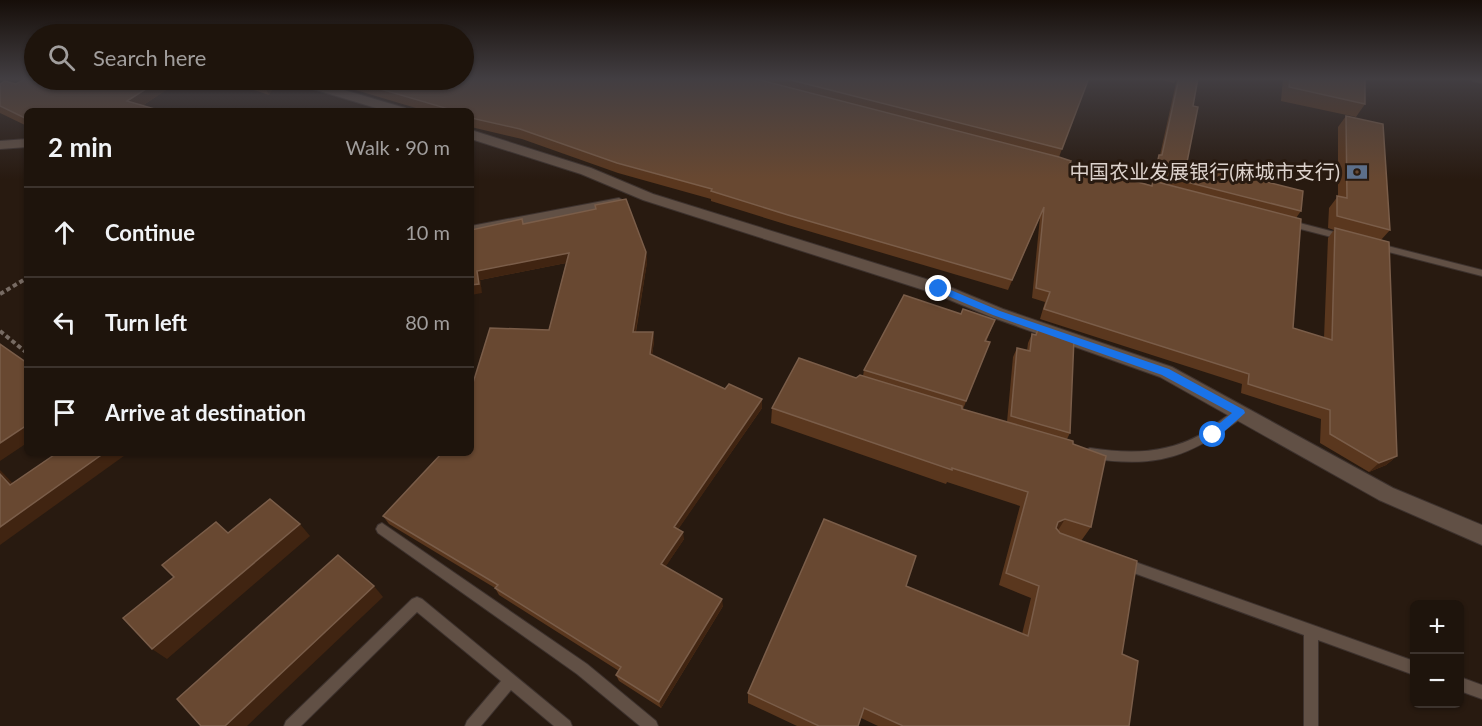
<!DOCTYPE html>
<html lang="en">
<head>
<meta charset="utf-8">
<style>
  :root { --surface:#1e140c; --page:#261d15; --text:#f1f3f6; --muted:#a19e9d; --line:#3c332d }
  body { margin:0; font-family:Lato,"Noto Sans SC",sans-serif; background:var(--page); color:var(--text) }
  .controls { position:absolute; right:18px; bottom:18px; display:grid; overflow:hidden; border-radius:9px; box-shadow:0 2px 4px #0004 }
  .controls button { width:54px; height:54px; display:grid; place-items:center; padding:0; border:0; border-bottom:2px solid var(--line); background:var(--surface); color:var(--text); font:30px sans-serif }
  .stop { position:absolute; width:18px; height:18px; margin:-14px; border:4px solid #1a73e8; border-radius:50%; background:#fff }
  .stop.end { background:#1a73e8; border-color:#fff; box-shadow:0 2px 6px #0008 }
  .list { margin:0; padding:0; list-style:none }
  h2 { display:flex; justify-content:space-between; align-items:center; height:78px; margin:0; padding:0 24px; font-size:26px }
  h2 small { font-size:20px; font-weight:400; color:var(--muted) }
  .list li { display:grid; grid-template-columns:39px 1fr auto; gap:18px; align-items:center; box-sizing:border-box; height:90px; padding:0 24px; border-top:2px solid var(--line) }
  .list b { display:block; font-size:22px; white-space:nowrap }
  .list em { font-size:20px; font-style:normal; color:var(--muted) }
  .icon { flex:none; width:33px; height:33px; fill:none; stroke:currentColor; stroke-width:2; stroke-linecap:round; stroke-linejoin:round }
  .map { position:relative; flex:none; width:1482px; height:726px; overflow:hidden }
  .search { position:absolute; background:var(--surface); box-shadow:0 2px 4px #0004; left:24px; top:24px; width:450px; height:66px; display:flex; align-items:center; gap:15px; box-sizing:border-box; padding:0 21px; border-radius:33px; color:var(--muted); font-size:22px }
  .panel { position:absolute; background:var(--surface); box-shadow:0 2px 4px #0004; left:24px; top:108px; width:450px; height:348px; border-radius:9px }
  .map>svg:first-child { display:block }
  .lines { fill:none; stroke-linecap:round; stroke-linejoin:round }
  .lane-casing { stroke:#3d322e; stroke-width:2 }
  .street-casing { stroke:#3d322e; stroke-width:2 }
  .path { stroke:#776b63; stroke-width:4; stroke-dasharray:4.5 3; stroke-linecap:butt }
  .lane { fill:#615045; fill-rule:evenodd }
  .street { fill:#615045; fill-rule:evenodd }
  .wall { fill:#5a371e }
  .shaded-wall { fill:#402411 }
  .building { fill:#684831; stroke:#7a5d49; stroke-width:1.5 }
  .route { fill:#1a73e8 }
  .labels { text-anchor:middle; stroke-width:6; stroke-linejoin:round; paint-order:stroke }
  .poi-label { font-size:20px; fill:#ddd3cd; stroke:#281a10; text-anchor:end }
</style>
</head>
<body>
<div class="map">
<svg width="1482" height="726" viewBox="0 0 1482 726">
  <rect width="100%" height="100%" fill="#281a10"/>
  <g class="lines">
    <defs>
      <g id="lane">
        <polygon points="1288,220 1346,235 1348,237 1343,240 1285,225 1283,223 1285,221"/>
        <polygon points="1376,243 1482,270 1482,276 1373,248 1371,246"/>
        <path d="M1240 409 1244 410 1246 413 1244 416C1191 457 1156 469 1090 458L1086 456 1084 453 1086 450 1090 448C1129 454 1165 454 1200 435 1214 427 1226 414 1240 409Z"/>
        <polygon points="382,523 587,664 656,721 658,726 640,726 577,674 378,533 376,529 378,525"/>
        <polygon points="1124,558 1414,661 1414,675 1318,640 1318,726 1304,726 1304,635 1120,568 1118,564 1120,560"/>
        <polygon points="417,597 422,599 570,721 572,726 554,726 511,690 481,726 465,726 467,721 501,681 417,612 301,726 284,726 286,721 412,599"/>
        <polygon points="1460,677 1482,685 1482,699 1460,691"/>
      </g>
      <g id="street">
        <polygon points="1471,78 1482,78 1482,83 1472,81"/>
        <polygon points="292,80 310,80 405,108 407,111 386,111 293,83"/>
        <polygon points="471,130 591,168 653,194 945,285 1003,309 1172,367 1393,488 1482,525 1482,545 1379,500 1160,377 991,317 933,293 643,200 581,174 471,139"/>
        <polygon points="27,139 27,147 0,149 0,141"/>
        <polygon points="619,198 627,203 624,206 471,236 471,226"/>
      </g>
    </defs>
    <!-- lane casing -->
    <use href="#lane" class="lane-casing"/>
    <!-- street casing -->
    <use href="#street" class="street-casing"/>
    <!-- path -->
    <g class="path">
      <polyline points="0,294 27,278"/>
      <polyline points="0,331 27,353"/>
    </g>
    <!-- lane -->
    <use href="#lane" class="lane"/>
    <!-- street -->
    <use href="#street" class="street"/>
  </g>
  <!-- wall -->
  <g class="wall">
    <polygon points="464,78 1089,78 1059,157 1070,163 1151,185 1153,183 1151,182 1155,164 1160,155 1177,78 1198,78 1193,106 1187,162 1301,211 1296,218 1293,328 1324,338 1328,238 1334,230 1328,228 1329,208 1338,196 1338,127 1346,116 1390,230 1381,240 1397,456 1386,465 1369,472 1320,443 1321,419 1241,393 1242,384 1040,319 1045,302 1032,298 1040,217 1008,290 788,225 711,201 711,199 618,173 522,139 471,127 471,111 426,111 322,80 464,80"/>
    <polygon points="1153,78 1177,78 1174,83"/>
    <polygon points="1283,78 1365,78 1365,104 1356,117 1281,101"/>
    <polygon points="34,80 181,80 142,106 155,109 156,111 27,111 27,126 0,113 0,84 16,84"/>
    <polygon points="198,80 278,80 269,95 230,82 223,87"/>
    <polygon points="523,224 646,252 647,262 636,332 653,332 654,341 652,355 725,389 762,399 762,408 678,529 684,539 665,567 723,606 661,708 619,681 616,675 619,671 499,595 495,588 389,524 383,516 471,453 473,383 549,330 566,263 480,280 482,293 471,230"/>
    <polygon points="961,314 995,320 986,342 990,342 963,409 1007,422 1013,357 1017,348 1027,351 1028,343 1032,334 1035,335 1039,326 1070,433 1067,439 1073,444 1091,527 1081,541 1122,654 1129,726 878,726 861,718 858,726 797,726 748,703 748,693 906,586 1022,634 1031,598 999,585 1020,506 947,482 946,484 771,423 772,408 863,376 864,370"/>
  </g>
  <!-- shaded-wall -->
  <g class="shaded-wall">
    <polygon points="160,80 181,80 134,111 127,101"/>
    <polygon points="219,80 229,80 230,82 223,87"/>
    <polygon points="267,80 278,80 269,95 264,85"/>
    <polygon points="1044,207 1040,217 1008,290 1012,280"/>
    <polygon points="646,252 647,262 634,341 633,332"/>
    <polygon points="569,253 571,262 480,280 482,293 471,295 471,285 477,271"/>
    <polygon points="653,332 654,341 651,363 650,354"/>
    <polygon points="762,399 762,408 675,534 674,527"/>
    <polygon points="27,425 27,443 0,461 0,443"/>
    <polygon points="104,453 128,453 0,545 0,527"/>
    <polygon points="1397,456 1386,465 1369,472 1379,463"/>
    <polygon points="0,470 23,494 10,485 0,474"/>
    <polygon points="1065,519 1057,532 1050,535 1058,522"/>
    <polygon points="300,524 310,536 167,659 152,649"/>
    <polygon points="683,532 684,539 662,572 661,564"/>
    <polygon points="374,586 383,597 247,726 225,726"/>
    <polygon points="722,599 723,606 661,708 659,702"/>
  </g>
  <!-- building -->
  <g class="building">
    <polygon points="27,78 34,78 34,80 160,80 127,101 155,109 153,111 77,111 71,109 68,111 27,111 27,119 0,106 0,84 5,81 16,84"/>
    <polygon points="464,78 752,78 1059,157 1071,161 1070,163 1152,186 1153,181 1301,219 1293,328 1332,340 1335,228 1389,242 1397,456 1379,463 1330,434 1330,410 1248,384 1249,374 1044,309 1050,292 1036,288 1044,207 1012,280 788,215 711,191 712,189 617,163 520,129 471,118 471,111 451,111 452,110 350,80 464,80"/>
    <polygon points="783,78 1089,78 1062,149"/>
    <polygon points="1179,78 1198,78 1193,106 1198,107 1187,162 1303,191 1301,211 1155,174 1159,155 1162,155"/>
    <polygon points="1290,78 1365,78 1365,104 1289,87"/>
    <polygon points="248,80 267,80 264,85"/>
    <polygon points="1346,116 1383,124 1390,230 1337,216 1337,196 1347,198"/>
    <polygon points="626,199 646,252 633,332 653,332 650,354 725,389 729,384 762,399 674,527 683,532 661,564 722,599 659,702 616,675 621,667 495,588 498,585 383,516 442,453 471,453 471,382 473,383 490,328 549,330 569,253 477,271 479,284 471,285 471,230 522,219 523,224 596,209 595,205"/>
    <polygon points="904,295 961,314 963,309 995,320 985,341 990,342 966,401 864,370"/>
    <polygon points="1039,326 1074,338 1070,433 1011,416 1017,348 1030,351 1032,334 1036,335"/>
    <polygon points="0,344 27,363 27,425 0,443"/>
    <polygon points="799,358 856,378 860,375 962,406 962,409 1073,441 1073,444 1106,456 1091,527 1065,519 1058,522 1056,528 1060,533 1137,561 1122,654 1138,661 1129,726 903,726 864,708 858,726 819,726 748,693 824,519 916,556 906,586 1028,636 1039,586 1006,573 1028,492 952,468 952,470 772,408"/>
    <polygon points="57,453 104,453 0,527 0,474 10,485"/>
    <polygon points="270,499 300,524 152,649 123,618 174,577 162,565 216,522 228,533"/>
    <polygon points="338,555 374,586 225,726 201,726 177,699"/>
  </g>
  <!-- sky -->
  <linearGradient id="sky" x2="0" y2="1"><stop stop-color="#160e09"/><stop offset="0.44" stop-color="#423e42"/><stop offset="1" stop-color="#423e42" stop-opacity="0"/></linearGradient>
  <rect width="1482" height="179" fill="url(#sky)"/>
  <!-- route -->
  <polygon class="route" points="939,285 1000,311 1169,369 1244,410 1245,413 1217,438 1209,438 1209,432 1232,413 1162,375 993,315 936,291 935,289"/>
  <!-- icons -->
  <defs>
    <symbol id="bank-bare" viewBox="-9 -9 18 18"><path d="M-6-4H6V4H-6ZM0-2.3a2.3 2.3 0 1 0 0 4.6a2.3 2.3 0 1 0 0-4.6Z" fill="#5c6f8a" stroke="#281a10" stroke-width="2.5" paint-order="stroke"/></symbol>
  </defs>
  <g fill-rule="evenodd">
    <use href="#bank-bare" x="1342" y="157" width="30" height="30"/>
  </g>
  <g class="labels">
    <!-- poi labels -->
    <g class="poi-label">
      <text x="1340" y="179">中国农业发展银行(麻城市支行)</text>
    </g>
  </g>
</svg>
<div class="controls">
<button>+</button>
<button>−</button>
</div>
<div class="stop" style="left:1213px;top:435px"></div>
<div class="stop end" style="left:939px;top:289px"></div>
<div class="search"><svg class="icon" aria-label="search" viewBox="0 0 24 24"><circle cx="10" cy="10" r="6"/><path d="M15 15l6 6"/></svg>Search here</div>
<section class="panel">
<h2>2 min<small>Walk · 90 m</small></h2>
<ul class="list">
<li><svg class="icon" aria-label="ahead" viewBox="0 0 24 24"><path d="M12 20V5M6 11l6-6 6 6"/></svg><div><b>Continue</b></div><em>10 m</em></li>
<li><svg class="icon" aria-label="left" viewBox="0 0 24 24"><path d="M17 20v-9H6M10 6l-5 5 5 5"/></svg><div><b>Turn left</b></div><em>80 m</em></li>
<li><svg class="icon" aria-label="arrive" viewBox="0 0 24 24"><path d="M6 21V4h12l-3 4 3 4H6"/></svg><div><b>Arrive at destination</b></div></li>
</ul>
</section>
</div>
</body>
</html>
